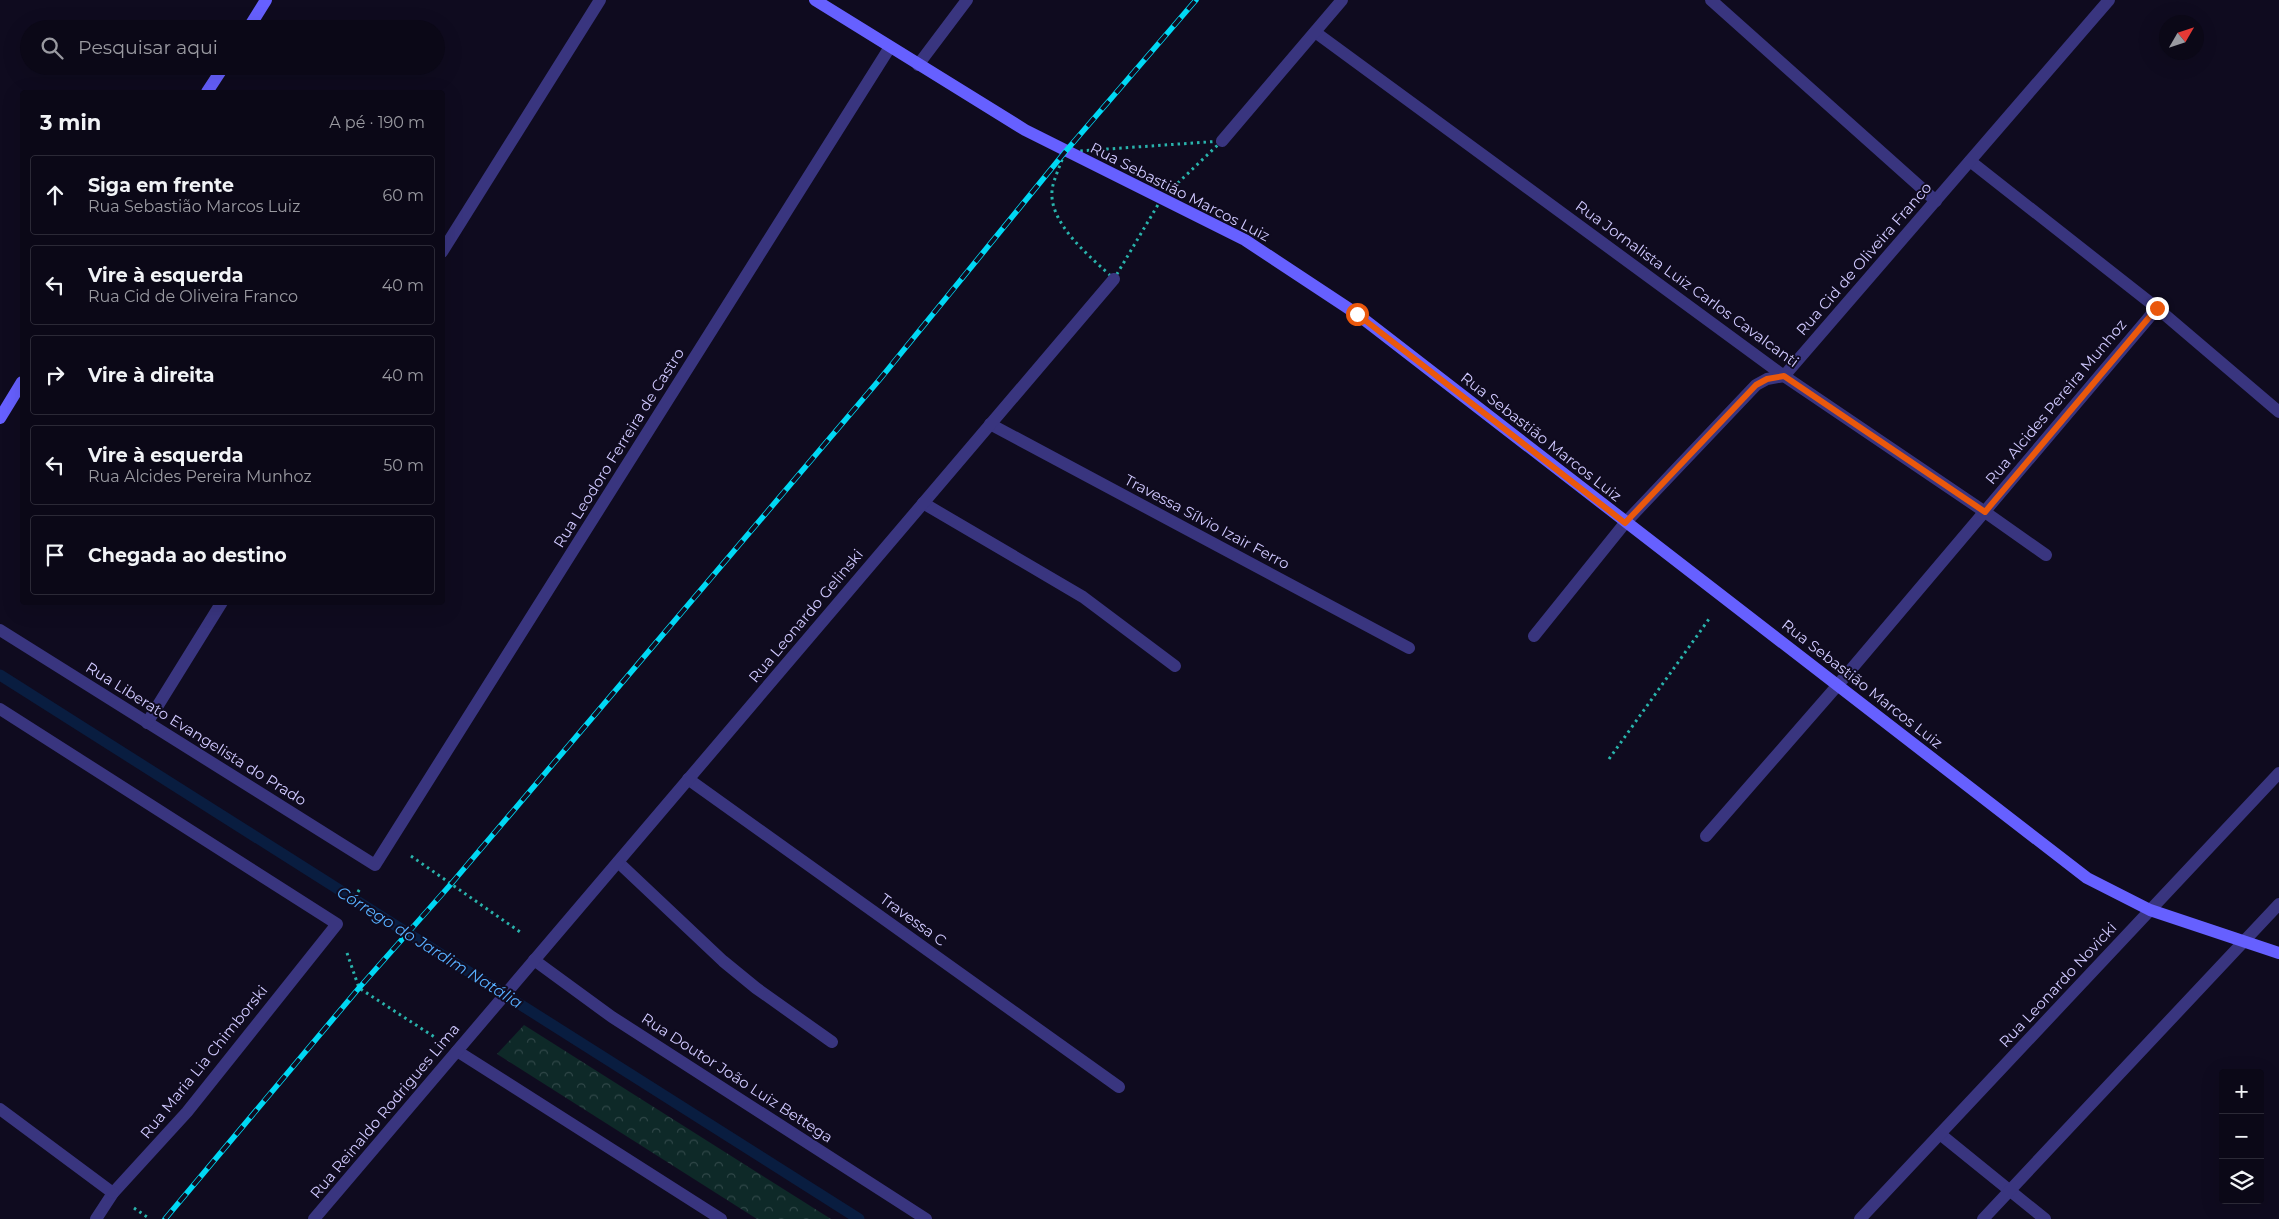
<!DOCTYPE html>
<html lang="pt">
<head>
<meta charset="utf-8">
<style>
  :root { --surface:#0b0817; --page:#141120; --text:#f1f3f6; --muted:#9a9aa1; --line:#2b2936 }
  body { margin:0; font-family:Montserrat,sans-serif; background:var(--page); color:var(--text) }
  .controls { position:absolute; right:15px; bottom:15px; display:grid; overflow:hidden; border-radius:5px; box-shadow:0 5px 20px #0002 }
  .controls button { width:45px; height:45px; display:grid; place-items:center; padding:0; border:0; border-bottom:1px solid var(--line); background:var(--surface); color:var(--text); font:25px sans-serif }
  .compass { position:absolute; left:2159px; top:15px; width:45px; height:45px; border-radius:50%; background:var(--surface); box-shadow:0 5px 20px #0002; rotate:51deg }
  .stop { position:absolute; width:15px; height:15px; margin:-11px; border:4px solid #ea580c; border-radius:50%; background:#fff }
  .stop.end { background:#ea580c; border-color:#fff; box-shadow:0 1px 5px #0008 }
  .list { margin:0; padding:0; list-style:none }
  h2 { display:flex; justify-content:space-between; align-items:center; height:65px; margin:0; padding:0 20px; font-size:21px }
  h2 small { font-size:16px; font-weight:400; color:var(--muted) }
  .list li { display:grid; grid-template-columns:32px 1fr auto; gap:15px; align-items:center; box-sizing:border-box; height:80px; margin:0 10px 10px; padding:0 10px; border:1px solid var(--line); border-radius:5px }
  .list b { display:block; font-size:19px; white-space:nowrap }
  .list p { margin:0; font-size:16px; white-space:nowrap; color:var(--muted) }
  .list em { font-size:16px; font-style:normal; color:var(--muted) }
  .icon { flex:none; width:28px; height:28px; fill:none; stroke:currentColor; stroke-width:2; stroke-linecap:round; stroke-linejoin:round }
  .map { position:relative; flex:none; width:2279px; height:1219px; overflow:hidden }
  .search { position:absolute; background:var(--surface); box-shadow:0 5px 20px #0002; left:20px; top:20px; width:425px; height:55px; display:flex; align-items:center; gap:12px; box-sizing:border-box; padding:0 18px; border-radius:28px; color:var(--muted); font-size:19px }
  .panel { position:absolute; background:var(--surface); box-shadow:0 5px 20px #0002; left:20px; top:90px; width:425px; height:515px; border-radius:5px }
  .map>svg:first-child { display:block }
  .park { fill:url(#park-crowns) }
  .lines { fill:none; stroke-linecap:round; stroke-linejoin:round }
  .stream { stroke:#091d40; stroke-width:11 }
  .path { stroke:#29b3ac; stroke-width:3; stroke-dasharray:2.5 4; stroke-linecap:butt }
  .street { stroke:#39357f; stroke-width:12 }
  .secondary { stroke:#6660ff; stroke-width:12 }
  .rail-casing { stroke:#00d8f4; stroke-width:5.5 }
  .rail { stroke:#0f0b1f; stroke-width:4; stroke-dasharray:11; stroke-linecap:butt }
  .route { stroke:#ea580c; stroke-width:6 }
  .labels { text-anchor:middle; stroke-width:4; stroke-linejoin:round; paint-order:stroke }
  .street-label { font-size:15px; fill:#d0c9ff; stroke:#0f0b1f }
  .water-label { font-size:16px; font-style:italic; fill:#57afff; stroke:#0f0b1f }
</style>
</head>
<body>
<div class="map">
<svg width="2279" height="1219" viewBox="0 0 2279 1219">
  <defs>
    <pattern id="park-crowns" width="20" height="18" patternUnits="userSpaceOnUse" patternTransform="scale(1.25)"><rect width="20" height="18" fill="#0e2928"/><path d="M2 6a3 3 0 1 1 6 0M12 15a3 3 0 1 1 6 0" fill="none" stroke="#304748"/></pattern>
  </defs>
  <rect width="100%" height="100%" fill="#0f0b1f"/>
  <!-- park -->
  <polygon class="park" points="524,1025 831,1219 757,1219 497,1054"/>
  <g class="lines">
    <!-- stream -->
    <polyline class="stream" points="0,675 859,1219"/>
    <!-- path -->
    <g class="path">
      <path d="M1222 141 1162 198 1114 279C1091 257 1044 221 1053 185 1056 174 1061 163 1065 152Z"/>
      <polyline points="1609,759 1709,619"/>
      <polyline points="411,856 523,934"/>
      <polyline points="351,903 361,887"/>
      <polyline points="347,953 359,988 436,1038"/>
      <polyline points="134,1208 150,1219"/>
    </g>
    <!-- street -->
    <g class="street">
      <polyline points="1711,0 1936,201"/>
      <polyline points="1315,32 1784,376 1985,512 2046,555"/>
      <polyline points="918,65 967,0"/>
      <polyline points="1222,141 1342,0"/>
      <polyline points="1970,161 2157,308 2279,412"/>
      <polyline points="442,252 600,0"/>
      <polyline points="990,424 1409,648"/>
      <polyline points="923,503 1083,597 1175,666"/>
      <polyline points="0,630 375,865 890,47"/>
      <polyline points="1534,636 1625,523 1756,385 1767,379 1784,376 2109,0"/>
      <polyline points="0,709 337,924 187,1112 113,1193 96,1219"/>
      <polyline points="147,723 222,602"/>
      <polyline points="688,779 1119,1087"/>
      <polyline points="1706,836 1837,686 2157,308"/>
      <polyline points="618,862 723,961 756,988 832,1042"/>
      <polyline points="534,960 612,1017 926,1219"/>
      <polyline points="457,1051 721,1219"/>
      <polyline points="0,1109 113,1193"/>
      <polyline points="1940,1134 2045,1219"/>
      <polyline points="314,1219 1114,279"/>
      <polyline points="1860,1219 2279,773"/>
      <polyline points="1983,1219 2279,904"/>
    </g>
    <!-- secondary -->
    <g class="secondary">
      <polyline points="815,0 1025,130 1245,240 1357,314 2087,878 2150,910 2279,953"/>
      <polyline points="248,29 266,0"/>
      <polyline points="207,92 224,66"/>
      <polyline points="0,418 22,382"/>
    </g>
    <defs>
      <polyline id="rail" points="165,1219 359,988 451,884 880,379 1065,152 1196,0"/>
    </defs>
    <!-- rail casing -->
    <use href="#rail" class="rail-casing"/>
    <!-- rail -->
    <use href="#rail" class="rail"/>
  </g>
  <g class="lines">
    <!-- route -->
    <polyline class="route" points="1357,314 1625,523 1756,385 1767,379 1784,376 1985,512 2157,308"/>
  </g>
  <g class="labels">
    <!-- street labels -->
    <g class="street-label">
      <text transform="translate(1180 192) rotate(27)" y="5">Rua Sebastião Marcos Luiz</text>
      <text transform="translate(1864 259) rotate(-49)" y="5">Rua Cid de Oliveira Franco</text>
      <text transform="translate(1687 284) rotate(36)" y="5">Rua Jornalista Luiz Carlos Cavalcanti</text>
      <text transform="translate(2056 402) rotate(-50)" y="5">Rua Alcides Pereira Munhoz</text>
      <text transform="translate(1541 437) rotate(38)" y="5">Rua Sebastião Marcos Luiz</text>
      <text transform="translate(619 448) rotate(-58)" y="5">Rua Leodoro Ferreira de Castro</text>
      <text transform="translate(1207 522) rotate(28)" y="5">Travessa Sílvio Izair Ferro</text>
      <text transform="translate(806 616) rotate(-50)" y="5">Rua Leonardo Gelinski</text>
      <text transform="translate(1862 684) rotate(38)" y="5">Rua Sebastião Marcos Luiz</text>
      <text transform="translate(196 734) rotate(32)" y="5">Rua Liberato Evangelista do Prado</text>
      <text transform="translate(913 920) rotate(36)" y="5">Travessa C</text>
      <text transform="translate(2058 985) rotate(-47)" y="5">Rua Leonardo Novicki</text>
      <text transform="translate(204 1062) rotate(-51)" y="5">Rua Maria Lia Chimborski</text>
      <text transform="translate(737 1078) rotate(33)" y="5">Rua Doutor João Luiz Bettega</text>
      <text transform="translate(385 1111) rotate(-50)" y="5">Rua Reinaldo Rodrigues Lima</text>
    </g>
    <!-- water labels -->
    <g class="water-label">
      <text transform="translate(430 947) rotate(32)" y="6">Córrego do Jardim Natália</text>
    </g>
  </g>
</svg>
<div class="controls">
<button>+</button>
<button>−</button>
<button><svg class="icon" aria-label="layers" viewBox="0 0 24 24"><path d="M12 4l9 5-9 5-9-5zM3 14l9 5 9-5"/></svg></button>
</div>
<svg class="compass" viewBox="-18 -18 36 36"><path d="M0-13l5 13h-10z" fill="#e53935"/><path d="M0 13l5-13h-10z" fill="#9a9aa1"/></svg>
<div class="stop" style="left:1357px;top:314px"></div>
<div class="stop end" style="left:2157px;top:308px"></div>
<div class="search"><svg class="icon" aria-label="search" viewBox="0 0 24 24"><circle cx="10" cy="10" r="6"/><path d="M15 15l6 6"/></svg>Pesquisar aqui</div>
<section class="panel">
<h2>3 min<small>A pé · 190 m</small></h2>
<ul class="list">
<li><svg class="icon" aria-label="ahead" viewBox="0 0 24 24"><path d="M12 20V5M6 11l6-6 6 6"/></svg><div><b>Siga em frente</b><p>Rua Sebastião Marcos Luiz</p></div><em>60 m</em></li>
<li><svg class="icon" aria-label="left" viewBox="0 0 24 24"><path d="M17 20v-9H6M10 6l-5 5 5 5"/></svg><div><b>Vire à esquerda</b><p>Rua Cid de Oliveira Franco</p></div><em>40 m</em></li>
<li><svg class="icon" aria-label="right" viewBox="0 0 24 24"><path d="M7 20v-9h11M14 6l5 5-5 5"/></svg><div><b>Vire à direita</b></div><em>40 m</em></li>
<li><svg class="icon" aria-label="left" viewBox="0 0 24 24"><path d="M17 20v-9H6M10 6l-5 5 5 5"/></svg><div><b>Vire à esquerda</b><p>Rua Alcides Pereira Munhoz</p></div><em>50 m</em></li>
<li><svg class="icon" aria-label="arrive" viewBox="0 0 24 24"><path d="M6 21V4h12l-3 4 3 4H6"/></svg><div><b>Chegada ao destino</b></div></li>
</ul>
</section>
</div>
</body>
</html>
